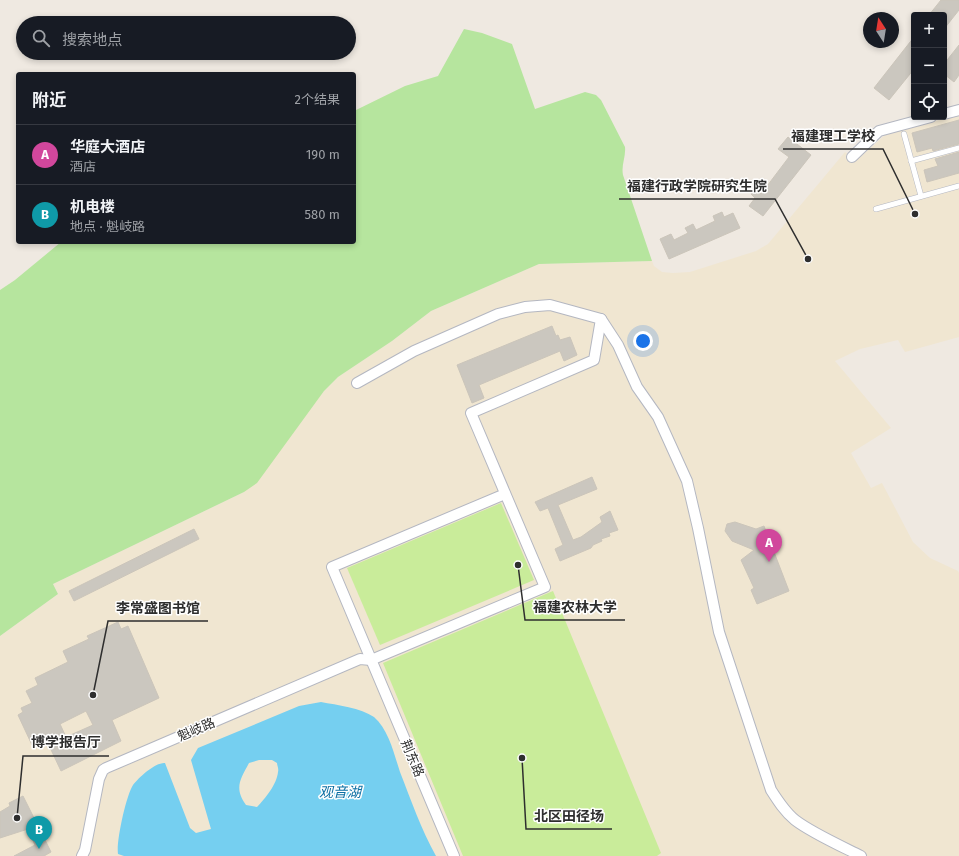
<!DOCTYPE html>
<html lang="zh">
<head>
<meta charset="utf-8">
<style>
  :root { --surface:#171b24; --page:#20242c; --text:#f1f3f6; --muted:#9ea1a6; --line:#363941; --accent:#db2777 }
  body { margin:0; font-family:"Fira Sans","Noto Sans SC",sans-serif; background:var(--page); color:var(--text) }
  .controls { position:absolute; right:12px; top:12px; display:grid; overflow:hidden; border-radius:4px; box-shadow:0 2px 6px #0003 }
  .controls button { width:36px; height:36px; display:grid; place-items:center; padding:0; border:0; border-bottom:1px solid var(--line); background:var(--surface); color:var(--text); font:20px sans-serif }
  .compass { position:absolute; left:863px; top:12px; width:36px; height:36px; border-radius:50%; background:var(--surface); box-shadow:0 2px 6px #0003; rotate:348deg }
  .you { position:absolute; left:643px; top:341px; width:14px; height:14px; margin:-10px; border:3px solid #fff; border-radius:50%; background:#1a73e8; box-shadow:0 0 0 6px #1a73e833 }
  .badge { display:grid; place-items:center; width:26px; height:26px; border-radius:50%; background:var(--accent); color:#fff; font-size:13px; font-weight:700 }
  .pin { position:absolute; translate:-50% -33px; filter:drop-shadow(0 1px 2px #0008) }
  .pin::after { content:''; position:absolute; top:21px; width:14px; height:12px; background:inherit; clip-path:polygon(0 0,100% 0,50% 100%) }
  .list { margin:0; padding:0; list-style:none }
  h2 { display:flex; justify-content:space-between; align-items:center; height:52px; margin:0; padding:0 16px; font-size:17px }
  h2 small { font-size:13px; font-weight:400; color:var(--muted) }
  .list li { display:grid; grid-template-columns:26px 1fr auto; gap:12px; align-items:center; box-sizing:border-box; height:60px; padding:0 16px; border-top:1px solid var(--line) }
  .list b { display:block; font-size:15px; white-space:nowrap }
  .list p { margin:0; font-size:13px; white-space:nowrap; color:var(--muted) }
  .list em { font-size:13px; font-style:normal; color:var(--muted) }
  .icon { flex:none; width:22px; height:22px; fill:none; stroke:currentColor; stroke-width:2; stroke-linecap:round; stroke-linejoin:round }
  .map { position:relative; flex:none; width:959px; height:856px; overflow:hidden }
  .search { position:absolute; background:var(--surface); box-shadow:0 2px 6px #0003; left:16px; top:16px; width:340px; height:44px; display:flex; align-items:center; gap:10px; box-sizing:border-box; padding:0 14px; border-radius:22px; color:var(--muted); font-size:15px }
  .panel { position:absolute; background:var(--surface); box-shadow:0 2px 6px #0003; left:16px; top:72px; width:340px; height:172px; border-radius:4px }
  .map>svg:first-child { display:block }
  .education { fill:#f0e6d1 }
  .green { fill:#b6e59e }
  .pitch { fill:#c9ec9a }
  .water { fill:#75cff0; fill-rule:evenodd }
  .building { fill:#cbc7bf; stroke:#cbc5ba; fill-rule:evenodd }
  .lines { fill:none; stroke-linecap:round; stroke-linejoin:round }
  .service-casing { stroke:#b4b7c1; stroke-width:6 }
  .minor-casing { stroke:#b4b7c1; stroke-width:12 }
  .service { stroke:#fff; stroke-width:5 }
  .minor { stroke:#fff; stroke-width:10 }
  .labels { text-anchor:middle; stroke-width:3; stroke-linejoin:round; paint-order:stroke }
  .street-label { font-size:13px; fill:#2e2e2e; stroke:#fff }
  .water-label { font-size:14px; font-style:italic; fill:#0d6fa3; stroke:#fff }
  .leader { fill:none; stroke:#2e2e2e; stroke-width:1.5 }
  .callout-dot { fill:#2e2e2e; stroke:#fff; stroke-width:1.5 }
  .callout-label { font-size:14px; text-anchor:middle; font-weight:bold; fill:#2e2e2e; stroke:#fff; stroke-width:3; stroke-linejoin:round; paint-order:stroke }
</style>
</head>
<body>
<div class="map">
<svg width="959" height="856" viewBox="0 0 959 856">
  <rect width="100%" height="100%" fill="#efe9e1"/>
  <!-- education -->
  <polygon class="education" points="959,115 959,337 905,352 898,340 860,349 835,361 891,428 851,453 871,488 882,483 913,542 930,558 958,571 959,573 959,856 0,856 0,636 58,594 53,584 244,492 324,391 338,377 392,341 431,311 539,264 652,261 654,266 662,272 673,273 690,272 756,251 768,244 845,152 856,161 886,134"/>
  <!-- green -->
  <path class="green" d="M464 29 482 33 512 44 535 109 585 92 596 95 601 100 625 147C626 157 621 165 623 175L652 261 539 264 431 311 392 341 338 377 324 391 257 483 244 492 53 584 58 594 0 636V290L15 280 61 242H354V111L405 86 438 76Z"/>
  <!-- pitch -->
  <g class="pitch">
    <polygon points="501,503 534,580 380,645 347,568"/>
    <polygon points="553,591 661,853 657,856 463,856 383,663"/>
  </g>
  <!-- water -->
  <path class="water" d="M321 702C337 705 361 708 374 717 389 730 394 754 400 772 411 800 421 829 436 856H124L118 854C116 842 126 796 133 785 139 777 156 762 165 763L190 828 196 833 211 829 191 760 198 748 299 706ZM259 760H272L277 763C277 765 279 769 278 772 277 784 265 799 257 807L246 805C234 788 240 780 249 763Z"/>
  <!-- building -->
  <g class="building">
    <polygon points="941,0 959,0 959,10 944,29 944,15 929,15"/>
    <polygon points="914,37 914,69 889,100 874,88"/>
    <polygon points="959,45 959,75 954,82 944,74 944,64"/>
    <polygon points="959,120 959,144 933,151 932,148 917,152 912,133"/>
    <polygon points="788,137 811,155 763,216 749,206 755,198 751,194 755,189 761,194 789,157 778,149"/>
    <polygon points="959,152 959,173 927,182 924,170 938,166 935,159"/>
    <polygon points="722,212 724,217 733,213 740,228 669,259 660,239 671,234 674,240 688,233 685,228 693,224 696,230 715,221 713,216"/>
    <polygon points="552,326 556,336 558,335 560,340 570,337 577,355 564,361 560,351 479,385 484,398 472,403 457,365"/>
    <polygon points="592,477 597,489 558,505 573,540 581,537 602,522 600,517 610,511 618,530 609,533 610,536 601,539 602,541 593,545 591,548 560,561 555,549 563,545 548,508 540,511 535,502"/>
    <polygon points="735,522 756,529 764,526 789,591 757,604 751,590 754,588 741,560 754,550 732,541 725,531 727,524"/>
    <polygon points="194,529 199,539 74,601 69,591"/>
    <path d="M118 622 121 629 128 626 159 698 112 720 121 741 61 771 46 739 32 745 18 715 23 712 21 708 32 703 26 691 38 685 35 678 68 662 63 651 89 639 87 636ZM86 711 93 725 66 737 60 724Z"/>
    <polygon points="23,796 51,852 44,856 14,856 35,845 28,829 0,838 0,812 10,806 9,803"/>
  </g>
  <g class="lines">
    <defs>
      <g id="service">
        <polyline points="904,134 921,196"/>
        <polyline points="911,161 959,148"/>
        <polyline points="876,209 959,186"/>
      </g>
      <g id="minor">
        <polyline points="944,114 959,110"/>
        <polyline points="852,157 879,131 931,117"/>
        <polyline points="357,383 414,351 498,314 525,307 550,305 601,319"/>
        <path d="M371 660 545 587 471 413 594 360 601 319 618 345 637 387 658 417 687 481 698 528 719 632 771 790C778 801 785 812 795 820 812 833 841 846 861 856"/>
        <polyline points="82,856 85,850 99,779 103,770 106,768 360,659 371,660"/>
        <polyline points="454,856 332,567 505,494"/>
      </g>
    </defs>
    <!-- service casing -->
    <use href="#service" class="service-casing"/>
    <!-- minor casing -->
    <use href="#minor" class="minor-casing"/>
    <!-- service -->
    <use href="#service" class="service"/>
    <!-- minor -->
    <use href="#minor" class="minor"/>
  </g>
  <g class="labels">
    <!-- street labels -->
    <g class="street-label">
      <text transform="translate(196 729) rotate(-23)" y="5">魁岐路</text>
      <text transform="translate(413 758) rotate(67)" y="5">荆东路</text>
    </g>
    <!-- water labels -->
    <g class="water-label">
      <text x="340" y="797">观音湖</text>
    </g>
  </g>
  <!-- callouts -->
  <path class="leader" d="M915 214L883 149H783M808 259L775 199H619M518 565L525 620H625M93 695L108 621H208M17 818L23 756H109M522 758L526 829H612"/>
  <g class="callout-dot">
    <circle cx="915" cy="214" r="4"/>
    <circle cx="808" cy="259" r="4"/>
    <circle cx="518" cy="565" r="4"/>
    <circle cx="93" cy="695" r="4"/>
    <circle cx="17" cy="818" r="4"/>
    <circle cx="522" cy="758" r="4"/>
  </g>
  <g class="callout-label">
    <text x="833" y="141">福建理工学校</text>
    <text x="697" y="191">福建行政学院研究生院</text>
    <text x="575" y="612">福建农林大学</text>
    <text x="158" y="613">李常盛图书馆</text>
    <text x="66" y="747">博学报告厅</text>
    <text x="569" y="821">北区田径场</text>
  </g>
</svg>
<div class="controls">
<button>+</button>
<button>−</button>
<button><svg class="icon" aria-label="locate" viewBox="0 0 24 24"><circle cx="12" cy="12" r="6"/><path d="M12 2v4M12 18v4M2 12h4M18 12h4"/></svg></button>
</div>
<svg class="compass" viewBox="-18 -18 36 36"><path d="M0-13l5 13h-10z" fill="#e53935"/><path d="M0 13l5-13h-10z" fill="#9ea1a6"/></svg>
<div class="you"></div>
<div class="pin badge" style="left:769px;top:562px;background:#d1479c">A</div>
<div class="pin badge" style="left:39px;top:849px;background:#0f9aa8">B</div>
<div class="search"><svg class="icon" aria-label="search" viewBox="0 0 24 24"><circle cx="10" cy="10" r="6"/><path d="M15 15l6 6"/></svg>搜索地点</div>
<section class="panel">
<h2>附近<small>2个结果</small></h2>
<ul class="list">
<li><span class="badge" style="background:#d1479c">A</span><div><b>华庭大酒店</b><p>酒店</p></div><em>190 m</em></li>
<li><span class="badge" style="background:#0f9aa8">B</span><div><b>机电楼</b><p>地点 · 魁岐路</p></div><em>580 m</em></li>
</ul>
</section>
</div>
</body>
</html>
